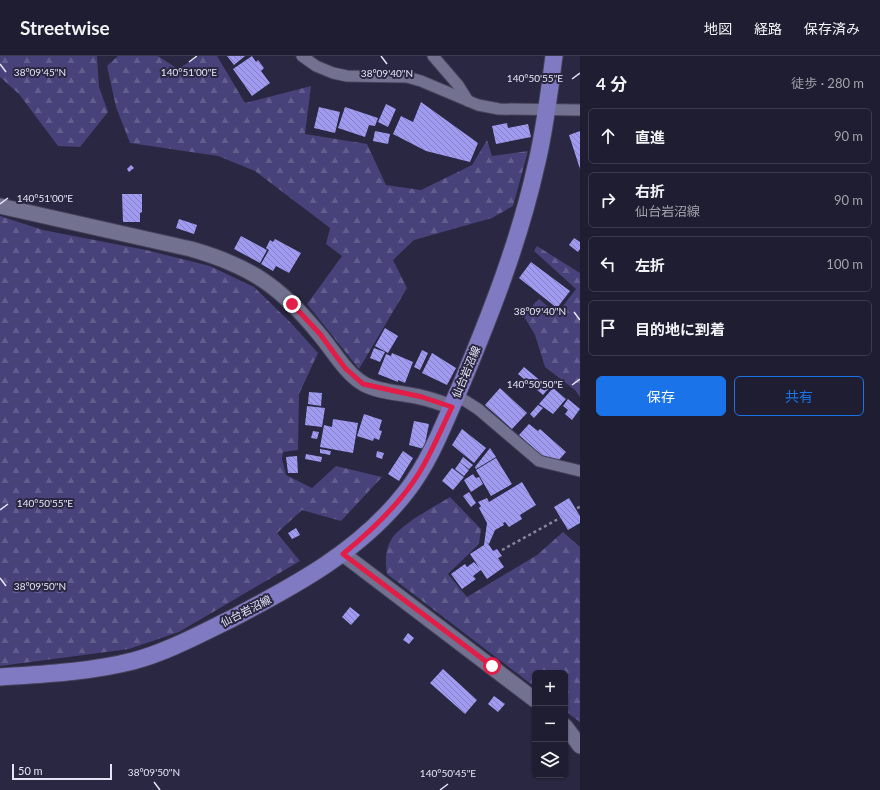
<!DOCTYPE html>
<html lang="ja">
<head>
<meta charset="utf-8">
<style>
  :root { --surface:#1f1d31; --page:#272639; --text:#f1f3f6; --muted:#a1a2ab; --line:#3c3b4d; --accent:#1a73e8 }
  body { margin:0; font-family:Lato,"Noto Sans JP",sans-serif; background:var(--page); color:var(--text) }
  .controls { position:absolute; right:12px; bottom:12px; display:grid; overflow:hidden; border-radius:6px; box-shadow:0 1px 3px #0004 }
  .controls button { width:36px; height:36px; display:grid; place-items:center; padding:0; border:0; border-bottom:1px solid var(--line); background:var(--surface); color:var(--text); font:20px sans-serif }
  .scale { position:absolute; left:12px; bottom:10px; width:100px; box-sizing:border-box; padding-left:4px; border:2px solid #e5e5f7; border-top:0; font-size:11px; line-height:14px; white-space:nowrap; color:#e5e5f7; -webkit-text-stroke:3px #292741; paint-order:stroke }
  .stop { position:absolute; width:12px; height:12px; margin:-9px; border:3px solid #e11d48; border-radius:50%; background:#fff }
  .stop.end { background:#e11d48; border-color:#fff; box-shadow:0 1px 4px #0008 }
  .list { margin:0; padding:0; list-style:none }
  h2 { display:flex; justify-content:space-between; align-items:center; height:52px; margin:0; padding:0 16px; font-size:17px }
  h2 small { font-size:13px; font-weight:400; color:var(--muted) }
  .list li { display:grid; grid-template-columns:26px 1fr auto; gap:12px; align-items:center; box-sizing:border-box; height:56px; margin:0 8px 8px; padding:0 8px; border:1px solid var(--line); border-radius:6px }
  .list b { display:block; font-size:15px; white-space:nowrap }
  .list p { margin:0; font-size:13px; white-space:nowrap; color:var(--muted) }
  .list em { font-size:13px; font-style:normal; color:var(--muted) }
  .actions { display:flex; gap:8px; padding:12px 16px }
  .actions a { flex:1; padding:9px 0; border:1px solid var(--accent); border-radius:6px; text-align:center; font-size:14px; color:var(--accent) }
  .actions .main { background:var(--accent); color:#fff }
  .icon { flex:none; width:22px; height:22px; fill:none; stroke:currentColor; stroke-width:2; stroke-linecap:round; stroke-linejoin:round }
  .map { position:relative; flex:none; width:580px; height:734px; overflow:hidden }
  header { display:flex; align-items:center; gap:24px; box-sizing:border-box; height:56px; padding:0 20px; background:var(--surface); border-bottom:1px solid var(--line) }
  header strong { font-size:19px }
  nav { display:flex; gap:22px; margin-inline-start:auto; font-size:14px }
  main { display:flex }
  aside { flex:1; background:var(--surface) }
  .map>svg:first-child { display:block }
  .forest { fill:url(#forest-firs) }
  .building { fill:url(#building-back-hatch) }
  .lines { fill:none; stroke-linecap:round; stroke-linejoin:round }
  .street-casing { stroke:#454259; stroke-width:13 }
  .secondary-casing { stroke:#454259; stroke-width:17 }
  .primary-casing { stroke:#454259; stroke-width:19 }
  .path { stroke:#87869c; stroke-width:2.5; stroke-dasharray:3 3; stroke-linecap:butt }
  .street { stroke:#727190; stroke-width:11 }
  .secondary { stroke:#727190; stroke-width:15 }
  .primary { stroke:#807ac2; stroke-width:17 }
  .route { stroke:#e11d48; stroke-width:5 }
  .ticks { fill:none; stroke:#e5e5f7; stroke-width:1.5 }
  .labels { text-anchor:middle; stroke-width:4; stroke-linejoin:round; paint-order:stroke }
  .street-label { font-size:11px; fill:#e5e5f7; stroke:#292741 }
  .ticks-label { font-size:10px; text-anchor:middle; fill:#e5e5f7; stroke:#292741; stroke-width:4; stroke-linejoin:round; paint-order:stroke }
</style>
</head>
<body>
<header>
<strong>Streetwise</strong>
<nav><a>地図</a><a>経路</a><a>保存済み</a></nav>
</header>
<main>
<div class="map">
<svg width="580" height="734" viewBox="0 0 580 734">
  <defs>
    <pattern id="forest-firs" width="22" height="20" patternUnits="userSpaceOnUse"><rect width="22" height="20" fill="#474279"/><path d="M5 1l3.5 6h-7zM16 11l3.5 6h-7z" fill="#615d8d"/></pattern>
    <pattern id="building-back-hatch" width="6" height="6" patternUnits="userSpaceOnUse"><rect width="6" height="6" fill="#a09bf1"/><path d="M-1 5l2 2M0 0l6 6M5-1l2 2" fill="none" stroke="#8581bf"/></pattern>
  </defs>
  <rect width="100%" height="100%" fill="#292741"/>
  <!-- forest -->
  <g class="forest">
    <polygon points="0,0 97,0 99,31 108,56 80,91 58,90 19,38 0,21"/>
    <polygon points="118,0 158,0 178,13 199,0 217,0 245,47 311,30 305,78 367,88 386,129 421,134 472,109 487,84 492,100 528,95 513,150 492,162 414,184 393,204 407,232 359,313 307,248 342,200 326,188 330,172 255,115 218,100 130,87 116,51 107,10"/>
    <polygon points="0,160 43,174 146,194 210,210 254,231 291,267 318,297 299,338 298,394 283,396 282,403 286,419 312,432 336,410 382,421 341,465 302,454 277,477 300,505 179,576 129,593 0,610"/>
    <polygon points="537,190 580,217 580,341 575,334 545,311 535,279 523,259 539,243 557,258 576,233 534,195"/>
    <path d="M450 441 481 473 479 488 448 518 467 541 537 499 563 476 580 491V666L565 655V617H535V631L387 518C385 506 385 494 391 484 399 469 434 451 450 441Z"/>
  </g>
  <!-- building -->
  <g class="building">
    <polygon points="227,0 245,0 234,9"/>
    <polygon points="252,0 256,6 258,4 264,12 261,15 270,27 252,40 233,13"/>
    <polygon points="421,46 478,87 470,106 426,95 393,78 401,60 413,66"/>
    <polygon points="386,48 396,53 388,71 378,66"/>
    <polygon points="319,51 340,56 335,77 314,72"/>
    <polygon points="345,51 378,62 375,70 369,69 365,81 338,72"/>
    <polygon points="507,67 508,72 528,68 531,81 496,88 492,70"/>
    <polygon points="375,75 390,78 388,88 373,85"/>
    <polygon points="580,75 580,113 569,79"/>
    <polygon points="131,109 134,112 129,116 127,113"/>
    <polygon points="122,138 142,138 142,156 140,157 140,166 123,166"/>
    <polygon points="179,163 197,169 194,178 176,172"/>
    <polygon points="241,180 267,194 260,207 234,193"/>
    <polygon points="574,182 580,186 580,193 578,196 569,189"/>
    <polygon points="275,183 301,197 289,217 276,210 273,215 261,208 269,194 266,192 270,184 273,186"/>
    <polygon points="531,206 570,235 557,252 519,222"/>
    <polygon points="385,272 398,280 388,297 375,290"/>
    <polygon points="374,292 385,296 380,306 370,302"/>
    <polygon points="422,294 428,297 420,314 414,311"/>
    <polygon points="392,297 413,306 405,327 398,324 398,326 378,318 386,298 391,300"/>
    <polygon points="432,297 456,312 447,329 422,317"/>
    <polygon points="524,311 549,332 543,339 518,318"/>
    <polygon points="500,332 527,357 512,373 485,349"/>
    <polygon points="553,332 566,343 553,358 539,348"/>
    <polygon points="309,336 322,337 321,350 308,348"/>
    <polygon points="568,343 580,353 572,364 565,358 568,354 563,350"/>
    <polygon points="538,349 543,352 534,362 530,358"/>
    <polygon points="307,350 325,352 322,371 305,369"/>
    <polygon points="364,358 382,364 379,374 382,375 379,384 374,382 373,385 357,380"/>
    <polygon points="333,363 358,367 353,397 320,391 324,369 332,371"/>
    <polygon points="414,365 429,368 424,393 409,389"/>
    <polygon points="529,368 538,375 540,373 566,396 556,407 544,402 519,379"/>
    <polygon points="462,373 486,392 474,407 452,389"/>
    <polygon points="313,375 319,376 317,383 311,382"/>
    <polygon points="490,392 496,401 476,413 475,411"/>
    <polygon points="320,393 331,395 330,399 320,397"/>
    <polygon points="377,395 384,397 382,403 376,401"/>
    <polygon points="403,395 413,402 399,425 388,418"/>
    <polygon points="306,398 322,401 321,406 305,403"/>
    <polygon points="297,400 298,417 288,417 286,401"/>
    <polygon points="463,401 473,409 469,413 460,406"/>
    <polygon points="496,402 512,428 491,440 476,414"/>
    <polygon points="460,406 469,414 464,420 455,413"/>
    <polygon points="452,412 464,421 453,434 442,425"/>
    <polygon points="473,418 476,422 479,421 483,428 471,436 464,424"/>
    <polygon points="522,426 536,449 520,459 522,463 509,471 505,466 503,467 504,469 495,474 489,488 487,486 493,495 497,493 502,500 498,502 504,511 487,523 481,514 473,520 476,523 462,533 451,518 465,508 467,511 474,506 480,513 470,498 484,489 487,467 479,452 481,450 478,446 487,442 489,446"/>
    <polygon points="469,436 476,447 471,451 463,440"/>
    <polygon points="569,442 580,460 580,467 568,474 554,451"/>
    <polygon points="296,472 300,479 292,483 288,477"/>
    <polygon points="350,551 360,559 351,569 342,561"/>
    <polygon points="408,577 414,582 409,588 403,584"/>
    <polygon points="443,613 477,644 465,658 430,627"/>
    <polygon points="494,640 505,648 498,656 488,648"/>
  </g>
  <g class="lines">
    <defs>
      <g id="street">
        <polyline points="302,0 316,10 333,17 347,20 407,21 421,25 478,49 499,53 580,54"/>
        <polyline points="433,0 458,29 468,45"/>
        <polyline points="456,339 478,353 539,405 580,415"/>
      </g>
      <g id="secondary">
        <path d="M0 150 191 193C250 210 280 230 319 278 333 294 345 317 364 328 378 336 403 337 420 341 430 343 441 347 452 351"/>
        <polyline points="343,498 535,644"/>
        <polyline points="565,670 580,690"/>
      </g>
      <path id="primary" d="M0 621C44 618 90 616 133 605 167 596 200 578 231 563 296 529 360 495 406 436 431 404 445 365 461 329 491 257 519 186 536 110 545 74 549 37 554 0"/>
    </defs>
    <!-- street casing -->
    <use href="#street" class="street-casing"/>
    <!-- secondary casing -->
    <use href="#secondary" class="secondary-casing"/>
    <!-- primary casing -->
    <use href="#primary" class="primary-casing"/>
    <!-- path -->
    <g class="path">
      <polyline points="577,452 580,451"/>
      <polyline points="502,494 560,462"/>
    </g>
    <!-- street -->
    <use href="#street" class="street"/>
    <!-- secondary -->
    <use href="#secondary" class="secondary"/>
    <!-- primary -->
    <use href="#primary" class="primary"/>
  </g>
  <g class="lines">
    <!-- route -->
    <path class="route" d="M292 248 320 278 345 312 363 328 422 341 452 351C441 373 432 396 419 417 400 448 371 475 343 498L492 610"/>
  </g>
  <!-- ticks -->
  <path class="ticks" d="M381 0 387 8M189 6 197 0M0 8 6 16M572 23 580 17M0 148 8 142M574 256 580 264M572 329 580 323M0 454 8 448M0 522 6 530M154 726 160 734M440 734 448 728"/>
  <g class="labels">
    <!-- street labels -->
    <g class="street-label">
      <text transform="translate(466 316) rotate(-67)" y="4">仙台岩沼線</text>
      <text transform="translate(246 555) rotate(-27)" y="4">仙台岩沼線</text>
    </g>
  </g>
  <g class="ticks-label">
    <text x="189" y="20">140°51'00"E</text>
    <text x="40" y="20">38°09'45"N</text>
    <text x="387" y="21">38°09'40"N</text>
    <text x="535" y="26">140°50'55"E</text>
    <text x="45" y="146">140°51'00"E</text>
    <text x="540" y="259">38°09'40"N</text>
    <text x="535" y="332">140°50'50"E</text>
    <text x="45" y="451">140°50'55"E</text>
    <text x="40" y="534">38°09'50"N</text>
    <text x="154" y="720">38°09'50"N</text>
    <text x="448" y="721">140°50'45"E</text>
  </g>
</svg>
<div class="controls">
<button>+</button>
<button>−</button>
<button><svg class="icon" aria-label="layers" viewBox="0 0 24 24"><path d="M12 4l9 5-9 5-9-5zM3 14l9 5 9-5"/></svg></button>
</div>
<div class="scale">50 m</div>
<div class="stop" style="left:492px;top:610px"></div>
<div class="stop end" style="left:292px;top:248px"></div>
</div>
<aside>
<h2>4 分<small>徒歩 · 280 m</small></h2>
<ul class="list">
<li><svg class="icon" aria-label="ahead" viewBox="0 0 24 24"><path d="M12 20V5M6 11l6-6 6 6"/></svg><div><b>直進</b></div><em>90 m</em></li>
<li><svg class="icon" aria-label="right" viewBox="0 0 24 24"><path d="M7 20v-9h11M14 6l5 5-5 5"/></svg><div><b>右折</b><p>仙台岩沼線</p></div><em>90 m</em></li>
<li><svg class="icon" aria-label="left" viewBox="0 0 24 24"><path d="M17 20v-9H6M10 6l-5 5 5 5"/></svg><div><b>左折</b></div><em>100 m</em></li>
<li><svg class="icon" aria-label="arrive" viewBox="0 0 24 24"><path d="M6 21V4h12l-3 4 3 4H6"/></svg><div><b>目的地に到着</b></div></li>
</ul>
<div class="actions"><a class="main">保存</a><a>共有</a></div>
</aside>
</main>
</body>
</html>
